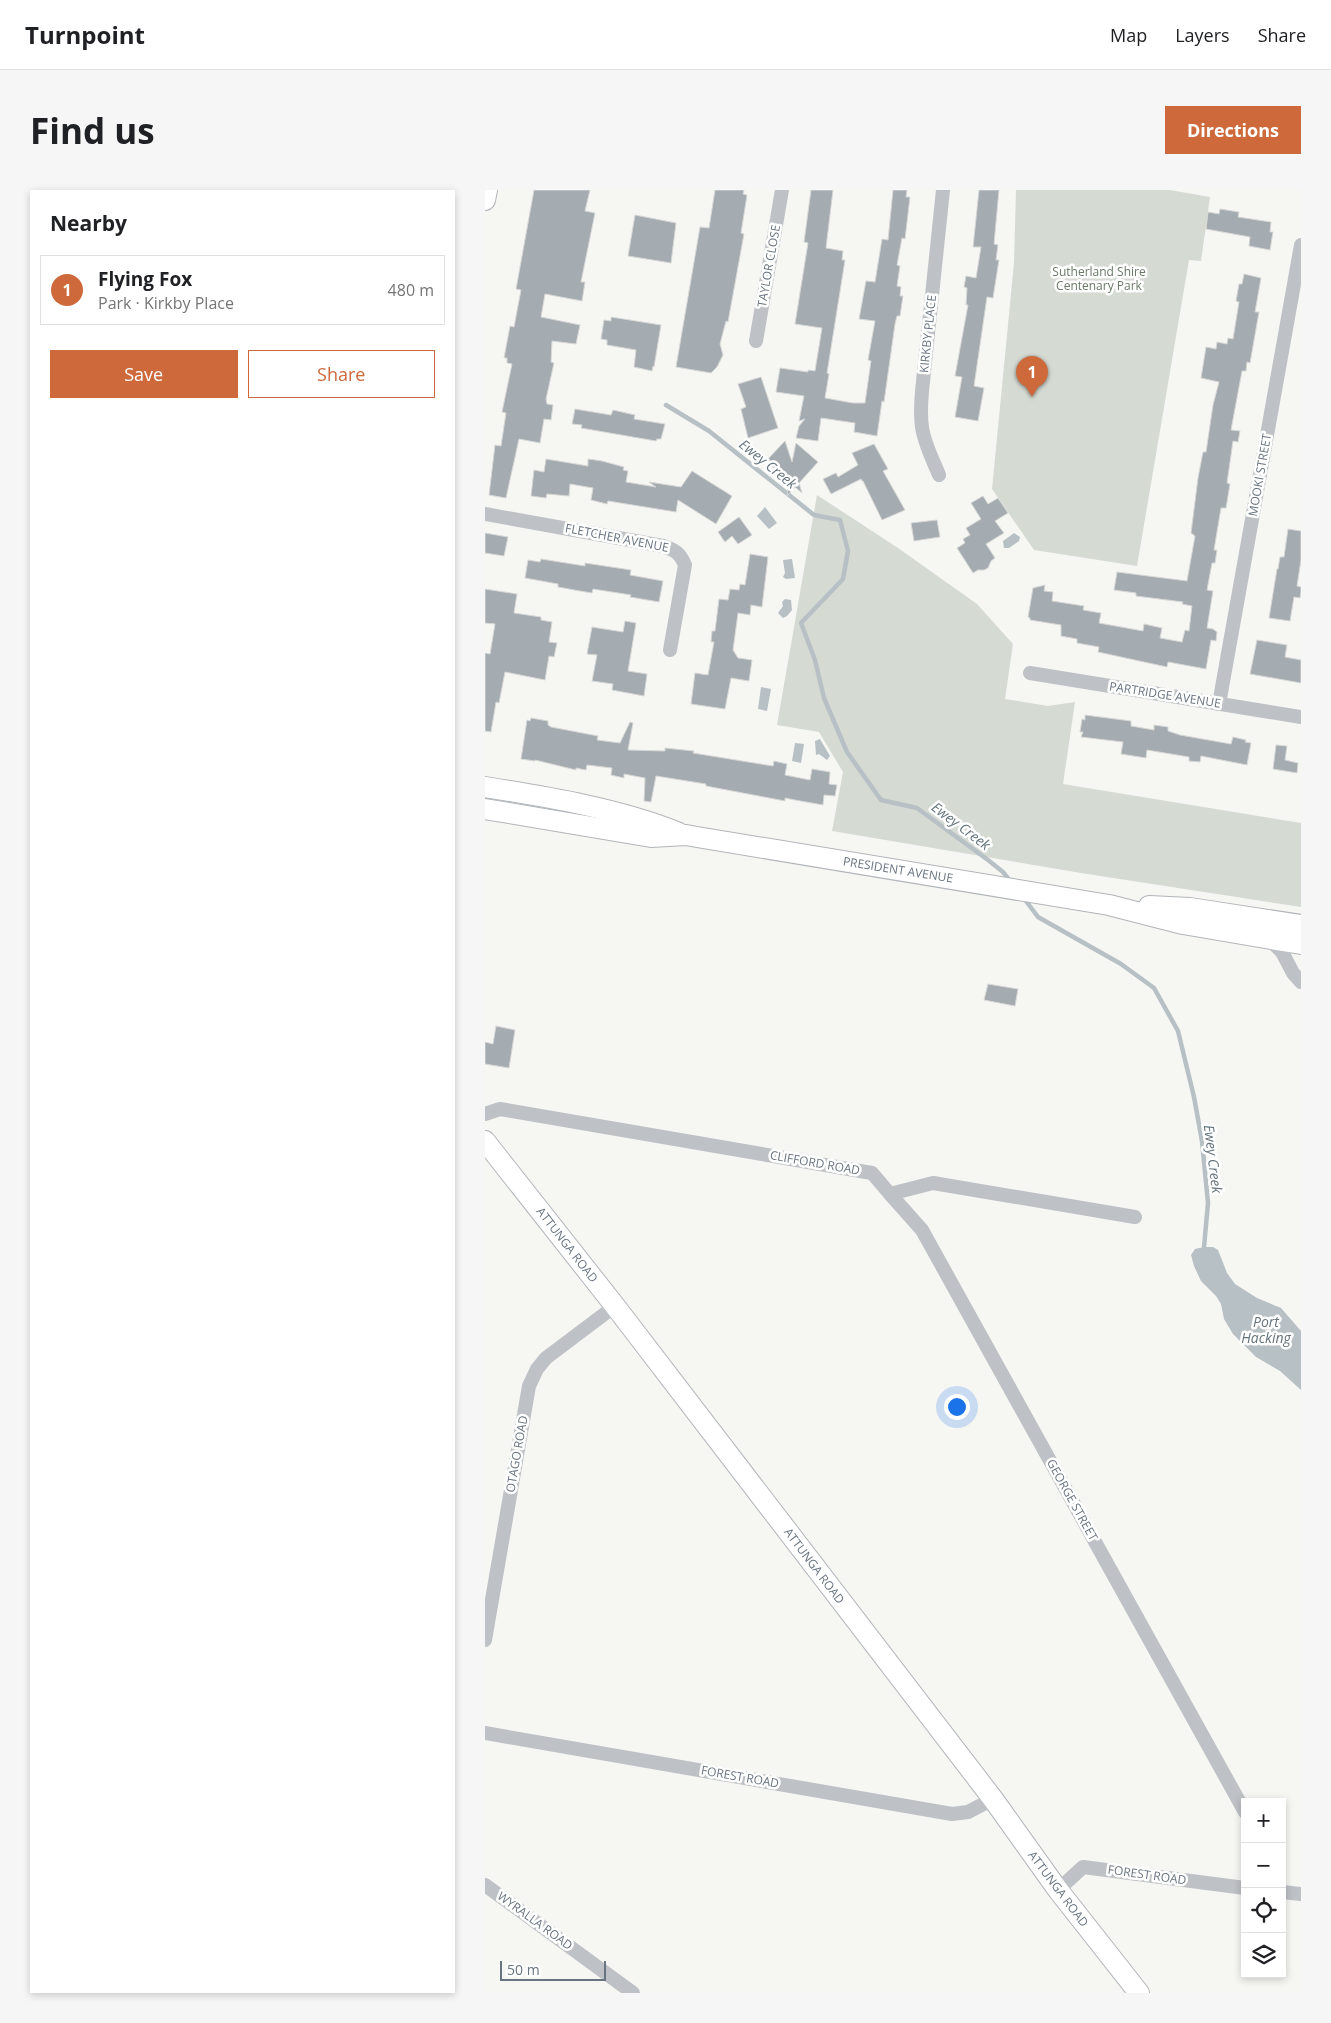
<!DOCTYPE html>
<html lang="en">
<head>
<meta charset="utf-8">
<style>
  :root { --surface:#fff; --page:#f6f6f6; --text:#202124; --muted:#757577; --line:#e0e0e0; --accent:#ce693b }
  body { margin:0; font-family:"Open Sans",sans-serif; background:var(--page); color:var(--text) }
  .controls { position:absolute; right:15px; bottom:15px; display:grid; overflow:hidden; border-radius:0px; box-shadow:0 2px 8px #0003 }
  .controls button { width:45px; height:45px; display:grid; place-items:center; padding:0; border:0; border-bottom:1px solid var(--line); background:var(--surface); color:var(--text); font:25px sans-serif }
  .scale { position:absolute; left:15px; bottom:12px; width:106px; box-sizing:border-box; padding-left:5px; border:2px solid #697481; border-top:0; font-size:14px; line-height:18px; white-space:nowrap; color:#697481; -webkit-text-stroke:4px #fff; paint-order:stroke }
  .you { position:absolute; left:471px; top:1216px; width:18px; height:18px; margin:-12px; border:4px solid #fff; border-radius:50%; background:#1a73e8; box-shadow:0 0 0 8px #1a73e833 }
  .badge { display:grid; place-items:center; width:32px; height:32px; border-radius:50%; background:var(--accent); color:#fff; font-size:16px; font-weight:700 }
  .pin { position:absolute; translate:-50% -41px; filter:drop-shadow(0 1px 2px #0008) }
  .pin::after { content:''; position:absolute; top:26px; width:18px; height:15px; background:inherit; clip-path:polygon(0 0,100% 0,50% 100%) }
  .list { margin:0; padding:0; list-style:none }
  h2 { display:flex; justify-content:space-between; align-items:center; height:65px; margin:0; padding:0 20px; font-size:21px }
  h2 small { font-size:16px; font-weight:400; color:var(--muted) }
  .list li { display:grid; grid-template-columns:32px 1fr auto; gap:15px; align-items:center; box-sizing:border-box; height:70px; margin:0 10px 10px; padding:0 10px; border:1px solid var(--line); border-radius:0px }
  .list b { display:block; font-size:19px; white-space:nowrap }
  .list p { margin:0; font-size:16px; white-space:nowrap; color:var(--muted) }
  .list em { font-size:16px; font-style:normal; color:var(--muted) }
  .actions { display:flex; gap:10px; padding:15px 20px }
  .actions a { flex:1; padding:11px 0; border:1px solid var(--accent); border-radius:0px; text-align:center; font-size:18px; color:var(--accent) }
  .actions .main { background:var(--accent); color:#fff }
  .icon { flex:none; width:28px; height:28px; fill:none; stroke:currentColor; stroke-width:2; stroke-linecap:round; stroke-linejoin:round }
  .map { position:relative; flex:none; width:816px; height:1803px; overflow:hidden; border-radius:0px }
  header { display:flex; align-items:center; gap:30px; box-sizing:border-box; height:70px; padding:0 25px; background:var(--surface); border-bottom:1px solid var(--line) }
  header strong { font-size:24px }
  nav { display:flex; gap:28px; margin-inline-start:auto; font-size:18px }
  .intro { display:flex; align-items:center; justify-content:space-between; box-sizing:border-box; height:120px; padding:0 30px }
  h1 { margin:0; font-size:35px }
  .button { padding:12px 22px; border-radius:0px; background:var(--accent); color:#fff; font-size:18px; font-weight:700 }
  main { display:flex; gap:30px; padding:0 30px }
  aside { flex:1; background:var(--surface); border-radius:0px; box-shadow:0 2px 8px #0003 }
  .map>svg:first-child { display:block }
  .green { fill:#d5dad3 }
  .water { fill:#b7c0c5 }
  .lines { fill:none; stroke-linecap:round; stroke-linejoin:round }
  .stream { stroke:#b7c0c5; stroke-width:4.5 }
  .building { fill:#a4abb1; stroke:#d7d8d6 }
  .secondary-casing { stroke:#b1b5b9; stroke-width:22 }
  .street { stroke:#bec1c5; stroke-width:14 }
  .secondary { stroke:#fff; stroke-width:20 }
  .labels { text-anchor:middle; stroke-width:5; stroke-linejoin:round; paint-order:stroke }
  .street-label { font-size:12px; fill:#697481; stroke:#fff }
  .park-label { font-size:12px; fill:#697967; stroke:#fff }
  .water-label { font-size:14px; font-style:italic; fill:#64747d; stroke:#fff }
</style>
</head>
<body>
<header>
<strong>Turnpoint</strong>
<nav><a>Map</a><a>Layers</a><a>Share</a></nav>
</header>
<div class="intro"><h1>Find us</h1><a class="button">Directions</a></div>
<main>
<aside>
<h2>Nearby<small></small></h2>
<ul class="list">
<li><span class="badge">1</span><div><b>Flying Fox</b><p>Park · Kirkby Place</p></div><em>480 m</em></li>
</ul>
<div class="actions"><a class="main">Save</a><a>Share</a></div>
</aside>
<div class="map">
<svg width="816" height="1803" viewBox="0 0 816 1803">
  <rect width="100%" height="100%" fill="#f6f6f3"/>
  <!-- green -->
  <g class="green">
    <polygon points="531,0 685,0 725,7 716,71 704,70 652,376 549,360 507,299 529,73"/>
    <polygon points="332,305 413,358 492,414 528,454 520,509 563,516 590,512 578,594 816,633 816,717 596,683 347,641 358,582 334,542 292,535"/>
  </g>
  <!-- water -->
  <g class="water">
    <polygon points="280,317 292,333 284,339 272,326"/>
    <polygon points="529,343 535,347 534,351 524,358 519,358 518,351"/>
    <polygon points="307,369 310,388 301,389 298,387 300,383 298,370"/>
    <polygon points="300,409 306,410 307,420 302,426 298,428 293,423 298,416 297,412"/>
    <polygon points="276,497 286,499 282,521 273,519"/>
    <polygon points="335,549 345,566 342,570 334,564 331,565 330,551"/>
    <polygon points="310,553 319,554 316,573 307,571"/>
    <polygon points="719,1057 728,1057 733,1060 742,1083 750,1094 772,1108 796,1118 816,1141 816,1200 795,1181 771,1167 748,1144 739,1129 736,1114 731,1106 716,1091 709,1076 706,1065 710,1059"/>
  </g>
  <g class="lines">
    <!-- stream -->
    <g class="stream">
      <polyline points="181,215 224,241 329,325 355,330 363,361 358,389 316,433 330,470 339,508 362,562 396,610 432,618 503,670 518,682 525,691"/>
      <polyline points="538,707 553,727 636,774 669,798 693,841 709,907 717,951 723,1013 719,1057"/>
    </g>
  </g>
  <!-- building -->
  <g class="building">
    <polygon points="49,0 105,0 100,21 110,23 96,92 100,92 97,111 60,104 56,127 95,135 91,154 67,151 66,172 69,173 61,209 62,214 68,215 66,230 59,229 55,253 34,249 21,308 4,305 10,255 16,256 21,223 17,222 27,174 22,173 22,168 19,168 25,136 29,137 36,100 31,99"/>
    <polygon points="230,0 259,0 258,4 262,5 256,43 259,44 243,132 241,131 235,154 238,165 232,177 226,183 191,177 215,37 224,38"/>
    <polygon points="326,0 348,0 341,58 358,61 357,70 360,70 342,183 344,184 340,208 368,213 380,213 386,171 383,170 390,131 374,129 381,91 390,92 397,49 403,50 408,0 422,0 421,7 425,7 420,49 417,48 412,75 415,76 412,96 416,97 415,106 418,106 415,126 412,126 410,134 399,212 397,211 392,246 369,242 370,233 336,228 333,251 311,248 314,236 320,229 314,231 319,206 291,202 295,178 323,182 323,180 330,181 337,138 310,134 323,53 319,52"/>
    <polygon points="494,0 514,0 509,54 513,55 511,70 514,70 508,108 502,107 489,196 499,198 493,231 470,227 477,187 470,186 483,115 481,115 482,98 479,97 481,86 491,88 496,57 488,57"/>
    <polygon points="735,19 754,22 753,27 786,32 785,42 788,42 785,60 764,56 765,47 721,39 723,22 734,24"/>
    <polygon points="150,25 191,33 186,73 143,66"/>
    <polygon points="759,84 776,88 770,122 774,122 765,173 762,172 761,181 757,181 746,240 755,241 753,252 748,251 742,293 745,294 741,318 736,318 729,360 732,360 730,373 727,373 722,400 728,401 722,438 728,439 732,442 731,451 726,450 721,479 683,472 682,477 613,462 614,457 592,453 592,449 576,446 576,435 545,430 545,428 543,427 548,398 560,395 559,401 568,402 567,411 599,416 598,420 616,423 614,433 658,441 659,434 677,438 675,448 697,452 700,440 704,441 707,416 697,414 698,412 651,406 651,403 629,400 632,382 702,391 710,346 706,343 713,288 718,262 721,262 728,215 734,192 716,188 721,157 731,159 732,152 742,154 743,148 748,149 754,112 751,111 754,94 757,94"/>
    <polygon points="126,127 176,135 169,177 168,176 167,181 149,177 151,160 122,155 122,150 116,149 119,130 126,131"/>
    <polygon points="276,187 293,238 263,248 256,219 261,217 253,194"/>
    <polygon points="90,219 126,225 128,220 150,225 149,229 180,234 176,249 172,249 171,251 96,238 97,235 87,234"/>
    <polygon points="300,251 307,272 311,253 333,272 314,293 317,303 310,297 302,306 304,292 281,271"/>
    <polygon points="389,254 403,279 398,281 420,320 397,330 378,291 377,291 376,289 346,304 338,289 351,283 353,287 373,275 367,263"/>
    <polygon points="61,269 103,276 103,269 117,271 139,277 138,280 143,281 141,292 171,297 164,292 196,297 207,281 247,306 231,334 193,310 191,322 123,311 122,314 106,310 108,298 85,294 84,306 62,304 61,308 46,306 49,280 59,282"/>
    <polygon points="498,306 503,314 513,308 523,323 510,331 519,343 501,354 510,368 506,371 503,378 499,380 493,380 488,383 472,358 480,353 478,349 485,345 481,338 496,329 486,313"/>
    <polygon points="254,327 267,345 253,354 247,346 240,352 233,342"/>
    <polygon points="452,330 455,347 429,351 426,333"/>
    <polygon points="803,339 816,341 816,370 812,396 816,397 816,401 815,408 809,407 805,431 784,428 792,379 793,379 795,367 799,367"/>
    <polygon points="0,343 23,347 19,366 0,363"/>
    <polygon points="265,364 283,367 277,417 266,415 265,425 253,423 248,460 253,468 267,470 264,491 246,488 240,519 206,514 210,483 223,485 229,452 226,452 227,441 230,441 234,409 243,410 245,399 254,400 255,394 260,395"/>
    <polygon points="56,369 100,376 100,373 146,380 145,385 178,391 174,412 145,407 146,405 108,399 107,403 95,401 73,397 73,394 40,388 43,370 55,372"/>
    <polygon points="0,399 32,404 29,423 56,427 56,430 67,432 64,452 72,453 69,467 64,466 60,490 20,482 14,513 11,512 6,542 0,541 0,463 5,464 10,434 0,433"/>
    <polygon points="140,431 151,433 143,481 162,484 159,506 127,500 128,494 107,491 112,465 102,464 107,437 138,442"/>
    <polygon points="772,450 802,455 800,467 816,470 816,493 765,484"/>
    <polygon points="600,525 646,531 646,536 669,540 669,535 683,537 683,541 695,545 746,554 748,547 761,550 760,552 766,553 762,575 716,566 715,572 704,571 704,567 662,560 661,568 636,564 638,552 596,547 598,542 595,542 597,529 600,530"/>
    <polygon points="46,528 63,531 63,535 66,537 113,546 112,550 135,553 145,532 148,533 143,560 180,561 180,558 209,561 208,563 288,576 289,571 302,574 300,585 325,590 327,579 345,582 344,594 352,595 350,606 339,605 338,615 310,610 300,608 300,611 221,596 221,594 171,586 166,612 159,611 160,588 139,584 139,588 126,585 127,578 102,575 101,580 91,578 91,580 50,570 50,571 36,569 42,530 45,531"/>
    <polygon points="791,555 802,556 800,570 813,573 812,583 788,579"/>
    <polygon points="503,794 533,799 530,816 499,810"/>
    <polygon points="11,836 30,840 24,878 0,874 0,852 8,854"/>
  </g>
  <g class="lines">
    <defs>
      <g id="secondary">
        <polyline points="0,10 2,0"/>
        <path d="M0 597C63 607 136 619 194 643"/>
        <polyline points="0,619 166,647 201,645 212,647 624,715 698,734 816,754"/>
        <polyline points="664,716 705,718 816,735"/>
        <polyline points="0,951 130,1116 508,1609 573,1700 654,1803"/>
      </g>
    </defs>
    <!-- secondary casing -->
    <use href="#secondary" class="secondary-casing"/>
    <!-- street -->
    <g class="street">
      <polyline points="271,151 297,0"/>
      <path d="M454 285C448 270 439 253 437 237 435 225 436 213 437 201L458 0"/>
      <path d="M0 324 178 356C190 360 195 363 200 375L185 460"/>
      <polyline points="545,483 816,527"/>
      <polyline points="734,514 816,55"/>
      <polyline points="784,749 797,762 808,783 816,792"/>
      <polyline points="0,924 15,919 387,983 405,1004 448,993 650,1027"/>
      <polyline points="405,1004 437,1040 760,1622"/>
      <polyline points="0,1450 44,1196 52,1179 61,1168 130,1116"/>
      <polyline points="0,1543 467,1624 483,1622 508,1609"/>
      <polyline points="0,1695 148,1803"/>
      <polyline points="573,1700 598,1677 760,1698"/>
      <polyline points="797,1702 816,1704"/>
    </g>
    <!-- secondary -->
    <use href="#secondary" class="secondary"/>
  </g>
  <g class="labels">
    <!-- street labels -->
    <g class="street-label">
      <text transform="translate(284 76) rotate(-80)" y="4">TAYLOR CLOSE</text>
      <text transform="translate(443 144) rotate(-84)" y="4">KIRKBY PLACE</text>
      <text transform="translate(775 285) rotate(-80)" y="4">MOOKI STREET</text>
      <text transform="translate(132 348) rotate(11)" y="4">FLETCHER AVENUE</text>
      <text transform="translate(680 505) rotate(9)" y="4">PARTRIDGE AVENUE</text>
      <text transform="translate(413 680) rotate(9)" y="4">PRESIDENT AVENUE</text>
      <text transform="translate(330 973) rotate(10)" y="4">CLIFFORD ROAD</text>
      <text transform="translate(82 1055) rotate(52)" y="4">ATTUNGA ROAD</text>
      <text transform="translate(32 1264) rotate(-80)" y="4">OTAGO ROAD</text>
      <text transform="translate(587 1310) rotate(61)" y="4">GEORGE STREET</text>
      <text transform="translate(329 1376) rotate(53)" y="4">ATTUNGA ROAD</text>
      <text transform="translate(255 1587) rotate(10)" y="4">FOREST ROAD</text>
      <text transform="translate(662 1685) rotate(8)" y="4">FOREST ROAD</text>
      <text transform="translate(573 1699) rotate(53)" y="4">ATTUNGA ROAD</text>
      <text transform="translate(50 1731) rotate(36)" y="4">WYRALLA ROAD</text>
    </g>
    <!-- park labels -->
    <g class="park-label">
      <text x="614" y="86">Sutherland Shire<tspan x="614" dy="14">Centenary Park</tspan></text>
    </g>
    <!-- water labels -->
    <g class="water-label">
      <text transform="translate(283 274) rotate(39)" y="5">Ewey Creek</text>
      <text transform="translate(476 636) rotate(37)" y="5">Ewey Creek</text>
      <text transform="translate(728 969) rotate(83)" y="5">Ewey Creek</text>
      <text x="781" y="1137">Port<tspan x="781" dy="16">Hacking</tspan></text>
    </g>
  </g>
</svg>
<div class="controls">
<button>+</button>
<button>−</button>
<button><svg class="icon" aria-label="locate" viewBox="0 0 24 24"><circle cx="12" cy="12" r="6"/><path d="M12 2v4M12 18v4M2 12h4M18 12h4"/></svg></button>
<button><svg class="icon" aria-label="layers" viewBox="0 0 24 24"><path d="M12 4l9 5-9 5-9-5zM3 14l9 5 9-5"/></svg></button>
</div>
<div class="scale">50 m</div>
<div class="you"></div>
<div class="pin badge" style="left:547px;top:207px">1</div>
</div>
</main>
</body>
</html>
